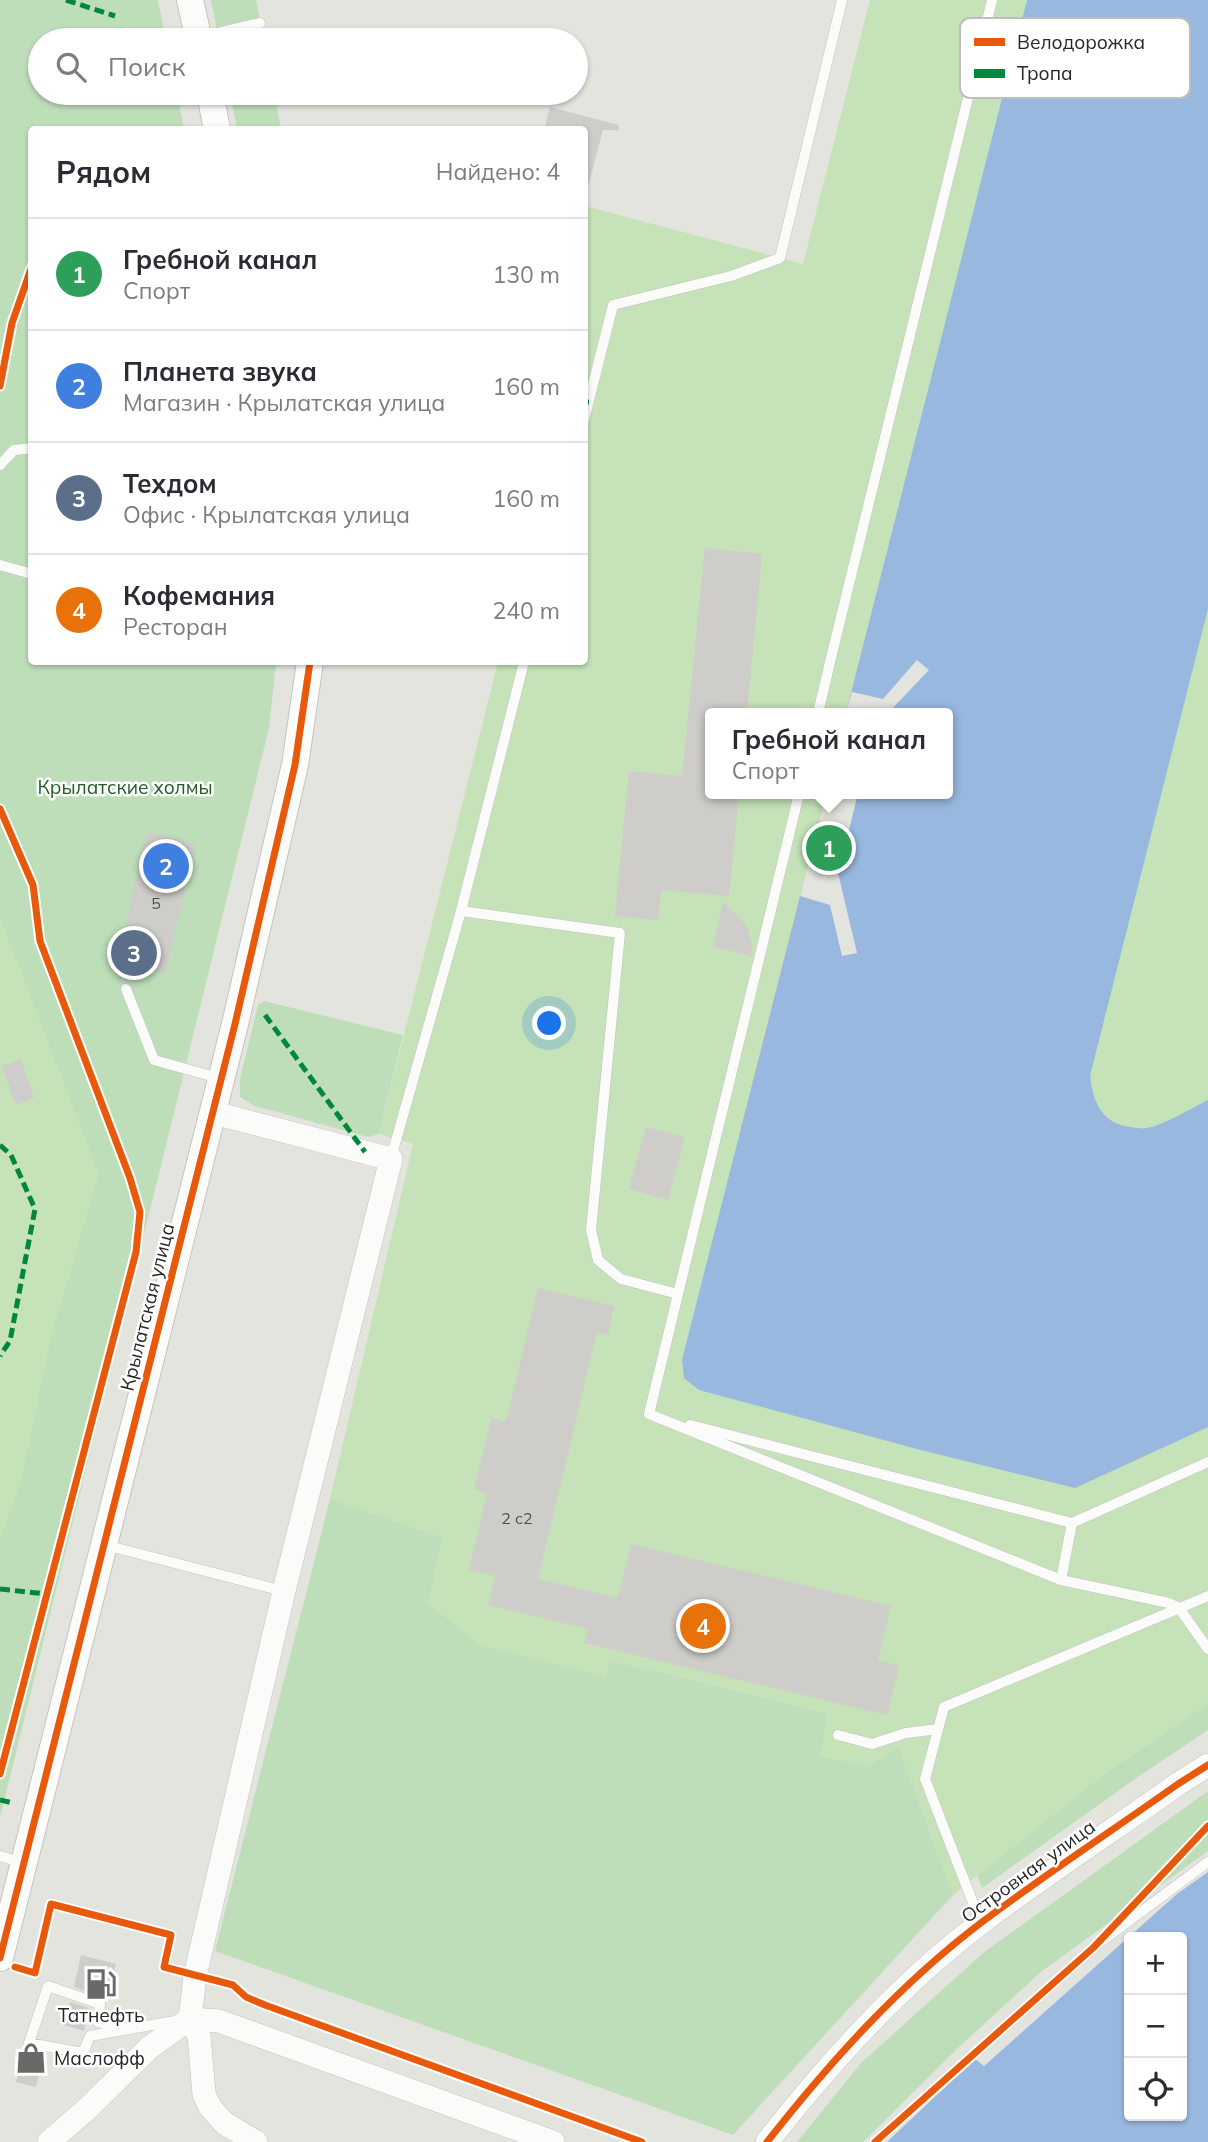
<!DOCTYPE html>
<html lang="ru">
<head>
<meta charset="utf-8">
<style>
  :root { --surface:#fff; --page:#f7f7f7; --text:#2b2b33; --muted:#7c7c81; --line:#e1e1e2; --accent:#111827 }
  body { margin:0; font-family:Mulish,sans-serif; background:var(--page); color:var(--text) }
  .controls { position:absolute; right:21px; bottom:21px; display:grid; overflow:hidden; border-radius:7px; box-shadow:0 2px 5px #0004 }
  .controls button { width:63px; height:63px; display:grid; place-items:center; padding:0; border:0; border-bottom:2px solid var(--line); background:var(--surface); color:var(--text); font:35px sans-serif }
  .you { position:absolute; left:550px; top:1024px; width:24px; height:24px; margin:-18px; border:5px solid #fff; border-radius:50%; background:#1a73e8; box-shadow:0 0 0 10px #1a73e833 }
  .badge { display:grid; place-items:center; width:46px; height:46px; border-radius:50%; background:var(--accent); color:#fff; font-size:23px; font-weight:700 }
  .pin { position:absolute; translate:-50% -50%; border:4px solid #fff; box-shadow:0 2px 7px #0006 }
  .popup { position:absolute; left:705px; top:708px; width:248px; height:91px; box-sizing:border-box; display:grid; place-content:center; border-radius:7px; background:var(--surface); filter:drop-shadow(0 2px 5px #0005); font-size:23px; white-space:nowrap; color:var(--muted) }
  .popup b { font-size:26px; color:var(--text) }
  .popup::after { content:''; position:absolute; left:50%; top:100%; margin-left:-14px; border:14px solid transparent; border-top-color:var(--surface) }
  .list { margin:0; padding:0; list-style:none }
  h2 { display:flex; justify-content:space-between; align-items:center; height:91px; margin:0; padding:0 28px; font-size:30px }
  h2 small { font-size:23px; font-weight:400; color:var(--muted) }
  .list li { display:grid; grid-template-columns:46px 1fr auto; gap:21px; align-items:center; box-sizing:border-box; height:112px; padding:0 28px; border-top:2px solid var(--line) }
  .list b { display:block; font-size:26px; white-space:nowrap }
  .list p { margin:0; font-size:23px; white-space:nowrap; color:var(--muted) }
  .list em { font-size:23px; font-style:normal; color:var(--muted) }
  .icon { flex:none; width:38px; height:38px; fill:none; stroke:currentColor; stroke-width:2; stroke-linecap:round; stroke-linejoin:round }
  .map { position:relative; flex:none; width:1208px; height:2142px; overflow:hidden }
  .search { position:absolute; background:var(--surface); box-shadow:0 2px 5px #0004; left:28px; top:28px; width:560px; height:77px; display:flex; align-items:center; gap:18px; box-sizing:border-box; padding:0 24px; border-radius:38px; color:var(--muted); font-size:26px }
  .panel { position:absolute; background:var(--surface); box-shadow:0 2px 5px #0004; left:28px; top:126px; width:560px; height:539px; border-radius:7px }
  .map>svg:first-child { display:block }
  .green { fill:#bedeba }
  .pitch { fill:#c5e2b8; fill-rule:evenodd }
  .water { fill:#98b8df; fill-rule:evenodd }
  .pier { fill:#e4e4de }
  .building { fill:#cecdc9 }
  .lines { fill:none; stroke-linecap:round; stroke-linejoin:round }
  .service-casing { stroke:#c3c3c3; stroke-width:11 }
  .tertiary-casing { stroke:#c3c3c3; stroke-width:24 }
  .secondary-casing { stroke:#c3c3c3; stroke-width:28 }
  .service { stroke:#fbfbfa; stroke-width:10 }
  .tertiary { stroke:#fbfbfa; stroke-width:23 }
  .secondary { stroke:#fbfbfa; stroke-width:26 }
  .quiet { stroke:#00873e; stroke-width:5; stroke-dasharray:10 5; stroke-linecap:butt }
  .cycleway-casing { stroke:#fff; stroke-width:11 }
  .cycleway { stroke:#e8590c; stroke-width:7 }
  .labels { text-anchor:middle; stroke-width:5; stroke-linejoin:round; paint-order:stroke }
  .number-label { font-size:16px; fill:#525150 }
  .park-label { font-size:19px; fill:#215b26; stroke:#fff }
  .street-label { font-size:19px; fill:#272727; stroke:#fff }
  .poi-label { font-size:19px; fill:#272727; stroke:#fff }
  .key { fill:#fff; stroke:#bebebe; stroke-width:2 }
  .key-label { font-size:19px; fill:#272727 }
</style>
</head>
<body>
<div class="map">
<svg width="1208" height="2142" viewBox="0 0 1208 2142">
  <rect width="100%" height="100%" fill="#e4e4de"/>
  <!-- green -->
  <g class="green">
    <polygon points="0,0 158,0 166,40 40,40 40,93 177,93 184,129 32,130 32,662 276,662 269,728 0,1817"/>
    <polygon points="211,0 256,0 264,40 219,40"/>
    <polygon points="230,93 274,93 281,129 237,129"/>
    <polygon points="264,1001 403,1035 379,1134 368,1137 255,1106 240,1097 240,1079 258,1005"/>
    <polygon points="330,1499 443,1537 428,1604 606,1677 610,1660 828,1713 821,1757 899,1748 953,1895 733,2135 215,1951"/>
    <polygon points="1208,1673 1208,1730 1132,1781 982,1888 977,1875"/>
    <polygon points="1208,1791 1208,1851 1042,1971 960,2046 863,2142 797,2142 861,2063 983,1953"/>
  </g>
  <!-- pitch -->
  <g class="pitch">
    <path d="M870 0H1208V1704L1105 1774 953 1895 899 1748 868 1766 821 1757 828 1713 611 1660 606 1677 482 1646 428 1604 443 1537 330 1499 413 1144 379 1134 498 662H584L585 206 803 264ZM710 713H948V794H710Z"/>
    <polygon points="0,917 99,1174 51,1338 21,1482 0,1539"/>
  </g>
  <!-- water -->
  <g class="water">
    <path d="M1027 0H1208V609L1090 1076C1093 1102 1102 1124 1131 1127 1135 1128 1143 1129 1147 1128 1164 1125 1192 1108 1208 1100V1427L1075 1488 917 1449 699 1390 684 1378 682 1360 826 794H948V713H846Z"/>
    <path d="M1208 1872V2142H887L975 2059 984 2066 1177 1894ZM1129 1937H1182V2116H1129Z"/>
  </g>
  <!-- pier -->
  <g class="pier">
    <polygon points="917,660 929,670 888,713 846,713 852,692 883,699"/>
    <polygon points="826,794 858,794 838,873 857,953 842,956 830,905 800,896"/>
  </g>
  <!-- building -->
  <g class="building">
    <polygon points="550,107 619,125 619,130 603,130 589,183 584,183 584,130 544,130"/>
    <polygon points="705,548 762,554 747,713 710,713 710,794 739,794 729,896 661,890 658,920 615,916 629,771 682,776"/>
    <polygon points="147,832 196,844 165,973 117,962"/>
    <polygon points="723,902 741,919 748,930 752,944 752,957 713,946"/>
    <polygon points="21,1059 34,1098 16,1105 2,1066"/>
    <polygon points="646,1127 685,1137 668,1200 629,1189"/>
    <polygon points="538,1288 614,1306 608,1335 597,1332 538,1579 618,1598 631,1544 891,1606 878,1660 899,1666 887,1715 584,1643 588,1629 488,1605 495,1576 469,1570 487,1493 474,1489 492,1418 506,1422"/>
    <polygon points="81,1955 116,1964 108,1993 94,1990 93,1994 74,1987"/>
    <polygon points="70,2002 89,2008 84,2031 64,2025"/>
    <polygon points="24,2050 44,2055 36,2087 16,2082"/>
  </g>
  <g class="lines">
    <defs>
      <g id="service">
        <polyline points="199,37 260,23"/>
        <polyline points="584,420 613,305 731,276 780,258 842,0"/>
        <polyline points="0,465 14,450 32,448"/>
        <polyline points="0,565 32,574"/>
        <path d="M818 713C874 475 934 238 992 0"/>
        <polyline points="461,911 620,933 591,1230 598,1260 621,1279 678,1294"/>
        <polyline points="126,989 154,1060 222,1079"/>
        <polyline points="391,1158 461,911 524,662"/>
        <polyline points="649,1414 799,794"/>
        <polyline points="649,1414 1061,1580 1169,1603 1179,1608 1208,1649"/>
        <polyline points="690,1425 1072,1523 1061,1580"/>
        <polyline points="1072,1523 1208,1462"/>
        <polyline points="105,1545 283,1591"/>
        <polyline points="838,1735 872,1744 906,1733 938,1729"/>
        <polyline points="0,1856 24,1863"/>
        <polyline points="980,1921 925,1779 944,1707 1208,1596"/>
        <polyline points="1114,1926 1208,1826"/>
        <polyline points="129,2029 90,2036 83,2053 29,2043 48,1986 100,2004 98,2022 129,2029 175,2021"/>
        <polyline points="875,2142 1094,1947 1208,1862"/>
      </g>
      <g id="tertiary">
        <polyline points="214,1113 391,1159 284,1591 195,1976 190,2019 199,2036 204,2094 210,2107 224,2123 256,2142"/>
        <polyline points="49,2142 87,2109 150,2047 190,2019 219,2021 553,2142"/>
        <path d="M767 2142C830 2062 900 1984 982 1922 1046 1874 1113 1830 1178 1784L1208 1765"/>
      </g>
      <g id="secondary">
        <polyline points="190,0 199,40"/>
        <polyline points="210,93 217,130"/>
        <polyline points="0,1958 235,1024 295,765 310,662"/>
      </g>
    </defs>
    <!-- service casing -->
    <use href="#service" class="service-casing"/>
    <!-- tertiary casing -->
    <use href="#tertiary" class="tertiary-casing"/>
    <!-- secondary casing -->
    <use href="#secondary" class="secondary-casing"/>
    <!-- service -->
    <use href="#service" class="service"/>
    <!-- tertiary -->
    <use href="#tertiary" class="tertiary"/>
    <!-- secondary -->
    <use href="#secondary" class="secondary"/>
    <!-- quiet -->
    <g class="quiet">
      <polyline points="66,0 115,16"/>
      <polyline points="584,402 589,402"/>
      <polyline points="265,1015 365,1152"/>
      <polyline points="0,1145 11,1155 35,1209 10,1341 0,1356"/>
      <polyline points="0,1589 46,1594"/>
      <polyline points="0,1800 13,1803"/>
    </g>
    <defs>
      <g id="cycleway">
        <polyline points="0,386 12,323 32,266"/>
        <polyline points="0,809 33,885 40,941 130,1178 140,1212 136,1252 0,1774"/>
        <polyline points="0,1958 235,1024 295,765 310,662"/>
        <polyline points="15,1967 35,1973 51,1904 171,1935 164,1967 233,1985 246,1997 265,2005 642,2142"/>
        <path d="M767 2142C830 2062 900 1984 982 1922 1046 1874 1113 1830 1178 1784L1208 1765"/>
        <polyline points="875,2142 1094,1947 1208,1826"/>
      </g>
    </defs>
    <!-- cycleway casing -->
    <use href="#cycleway" class="cycleway-casing"/>
    <!-- cycleway -->
    <use href="#cycleway" class="cycleway"/>
  </g>
  <!-- icons -->
  <defs>
    <symbol id="fuel-bare" viewBox="-9 -9 18 18"><path d="M-5.5-6h7V0h2V4h1.3V-2.5L3-4.5l.8-.8L6-3V5H2.5V1h-1V6h-7ZM-4.2-4.7v3.2H.2V-4.7Z" fill="#696967" stroke="#fff" stroke-width="2.5" paint-order="stroke"/></symbol>
    <symbol id="shop-bare" viewBox="-9 -9 18 18"><path d="M-5-2.5h2.3a2.7 3.5 0 0 1 5.4 0H5L5.5 6h-11ZM-1.5-2.5h3a1.5 2.3 0 0 0-3 0Z" fill="#696967" stroke="#fff" stroke-width="2.5" paint-order="stroke"/></symbol>
  </defs>
  <g fill-rule="evenodd">
    <use href="#fuel-bare" x="79" y="1962" width="44" height="44"/>
    <use href="#shop-bare" x="9" y="2036" width="44" height="44"/>
  </g>
  <g class="labels">
    <!-- number labels -->
    <g class="number-label">
      <text x="156" y="909">5</text>
      <text x="517" y="1524">2 с2</text>
    </g>
    <!-- park labels -->
    <g class="park-label">
      <text x="125" y="794">Крылатские холмы</text>
    </g>
    <!-- street labels -->
    <g class="street-label">
      <text transform="translate(147 1307) rotate(-76)" y="7">Крылатская улица</text>
      <text transform="translate(1028 1871) rotate(-36)" y="7">Островная улица</text>
    </g>
    <!-- poi labels -->
    <g class="poi-label">
      <text x="101" y="2022">Татнефть</text>
      <text x="54" y="2065" text-anchor="start">Маслофф</text>
    </g>
  </g>
  <!-- legend -->
  <rect x="960" y="18" width="230" height="80" rx="10" class="key"/>
  <rect x="974" y="38" width="31" height="8" fill="#e8590c"/>
  <rect x="974" y="69" width="31" height="9" fill="#00873e"/>
  <g class="key-label">
    <text x="1017" y="49">Велодорожка</text>
    <text x="1017" y="80">Тропа</text>
  </g>
</svg>
<div class="controls">
<button>+</button>
<button>−</button>
<button><svg class="icon" aria-label="locate" viewBox="0 0 24 24"><circle cx="12" cy="12" r="6"/><path d="M12 2v4M12 18v4M2 12h4M18 12h4"/></svg></button>
</div>
<div class="you"></div>
<div class="pin badge" style="left:829px;top:848px;background:#2e9e5b">1</div>
<div class="popup"><b>Гребной канал</b>Спорт</div>
<div class="pin badge" style="left:166px;top:866px;background:#3f7fe0">2</div>
<div class="pin badge" style="left:134px;top:953px;background:#5c6f8a">3</div>
<div class="pin badge" style="left:703px;top:1626px;background:#e8710a">4</div>
<div class="search"><svg class="icon" aria-label="search" viewBox="0 0 24 24"><circle cx="10" cy="10" r="6"/><path d="M15 15l6 6"/></svg>Поиск</div>
<section class="panel">
<h2>Рядом<small>Найдено: 4</small></h2>
<ul class="list">
<li><span class="badge" style="background:#2e9e5b">1</span><div><b>Гребной канал</b><p>Спорт</p></div><em>130 m</em></li>
<li><span class="badge" style="background:#3f7fe0">2</span><div><b>Планета звука</b><p>Магазин · Крылатская улица</p></div><em>160 m</em></li>
<li><span class="badge" style="background:#5c6f8a">3</span><div><b>Техдом</b><p>Офис · Крылатская улица</p></div><em>160 m</em></li>
<li><span class="badge" style="background:#e8710a">4</span><div><b>Кофемания</b><p>Ресторан</p></div><em>240 m</em></li>
</ul>
</section>
</div>
</body>
</html>
